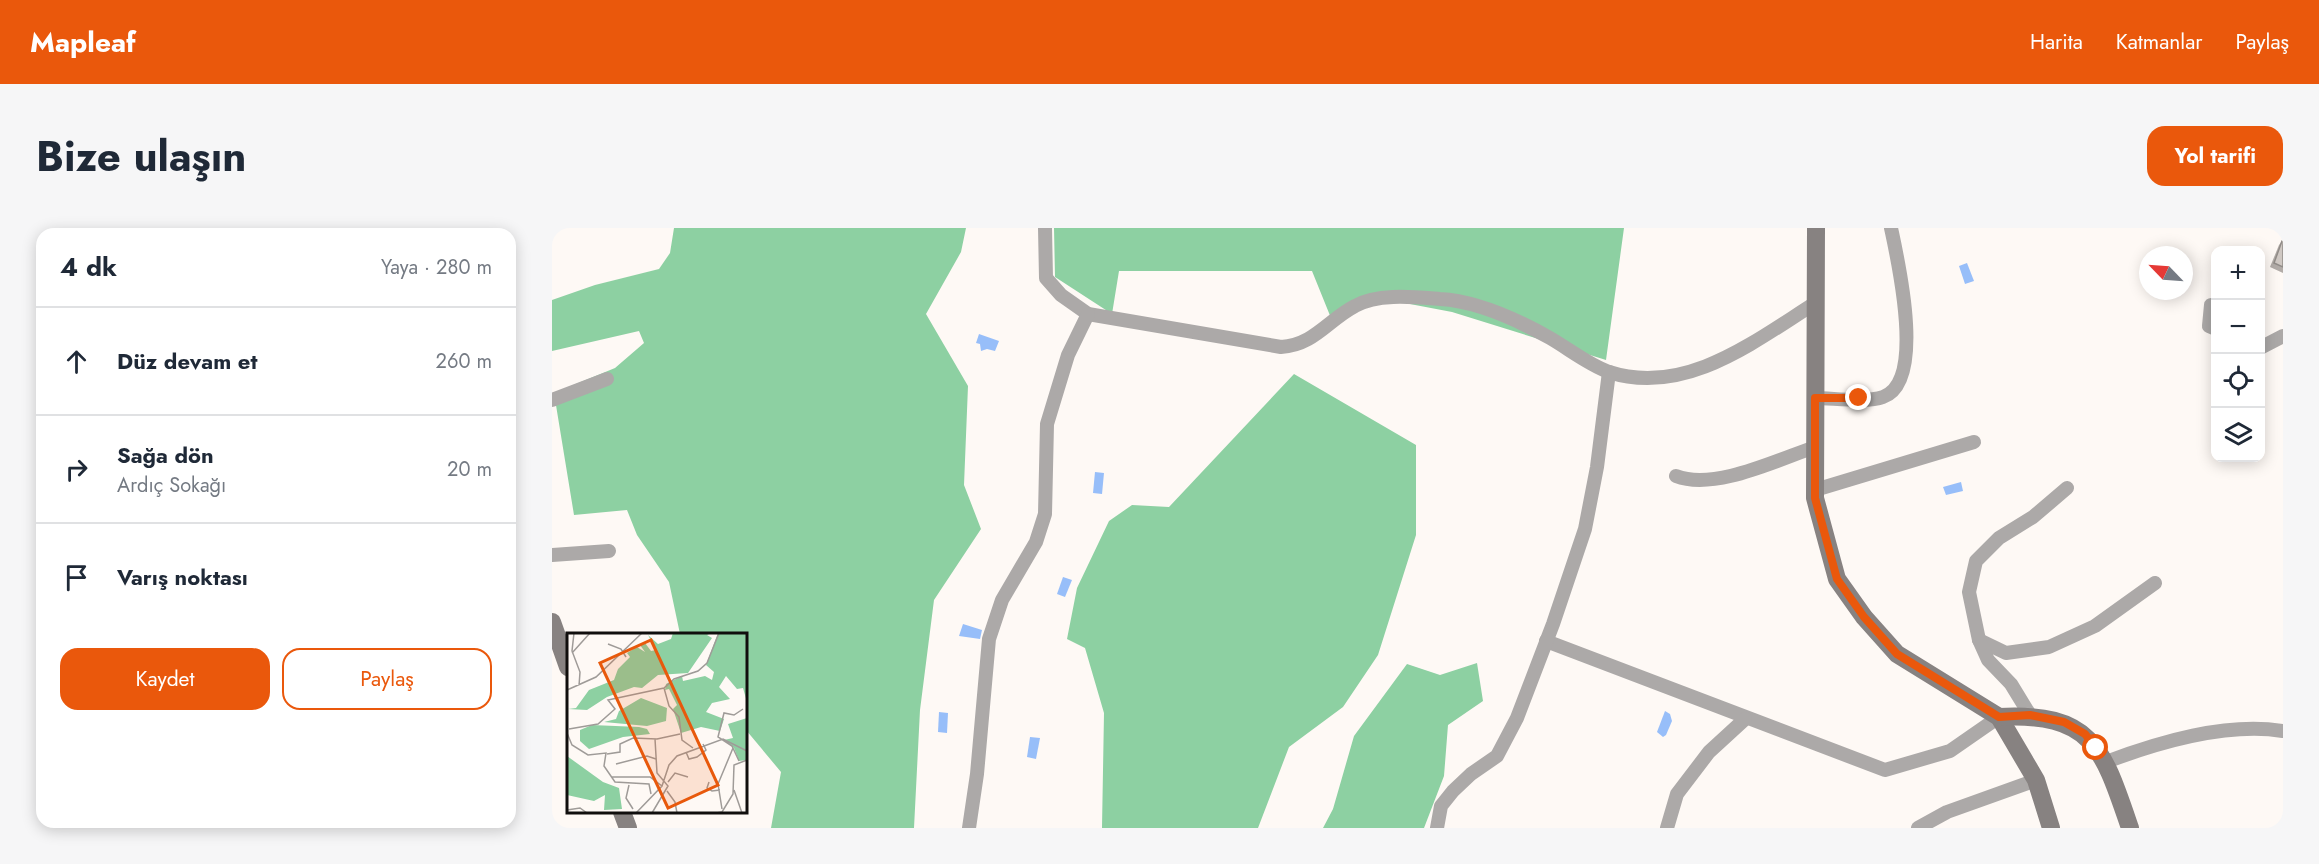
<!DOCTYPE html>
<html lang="tr">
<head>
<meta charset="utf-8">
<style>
  :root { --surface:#fff; --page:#f6f6f7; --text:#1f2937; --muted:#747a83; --line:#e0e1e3; --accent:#ea580c }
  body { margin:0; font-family:Jost,sans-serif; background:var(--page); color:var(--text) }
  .controls { position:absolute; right:18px; top:18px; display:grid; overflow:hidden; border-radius:12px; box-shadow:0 3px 15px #0003 }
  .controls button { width:54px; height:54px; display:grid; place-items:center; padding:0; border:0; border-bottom:2px solid var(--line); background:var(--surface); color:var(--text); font:30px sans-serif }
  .compass { position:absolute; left:1587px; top:18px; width:54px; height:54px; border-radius:50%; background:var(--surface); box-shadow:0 3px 15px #0003; rotate:295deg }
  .stop { position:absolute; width:18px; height:18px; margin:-14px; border:4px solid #ea580c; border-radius:50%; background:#fff }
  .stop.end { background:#ea580c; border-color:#fff; box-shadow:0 2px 6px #0008 }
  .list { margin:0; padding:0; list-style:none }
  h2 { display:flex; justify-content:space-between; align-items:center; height:78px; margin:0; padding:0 24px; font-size:26px }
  h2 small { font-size:20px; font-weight:400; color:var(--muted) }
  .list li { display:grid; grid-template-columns:39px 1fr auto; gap:18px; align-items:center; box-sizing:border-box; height:108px; padding:0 24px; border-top:2px solid var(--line) }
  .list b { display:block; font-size:22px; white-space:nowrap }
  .list p { margin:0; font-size:20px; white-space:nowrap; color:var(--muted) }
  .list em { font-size:20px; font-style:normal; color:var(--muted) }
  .actions { display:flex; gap:12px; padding:18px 24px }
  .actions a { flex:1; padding:14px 0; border:2px solid var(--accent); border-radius:18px; text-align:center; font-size:21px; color:var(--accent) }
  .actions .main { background:var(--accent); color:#fff }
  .icon { flex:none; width:33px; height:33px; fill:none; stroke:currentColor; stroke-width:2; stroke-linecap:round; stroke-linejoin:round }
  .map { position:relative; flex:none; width:1731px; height:600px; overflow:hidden; border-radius:18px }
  header { display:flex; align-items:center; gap:36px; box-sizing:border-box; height:84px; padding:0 30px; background:var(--accent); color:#fff }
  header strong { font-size:28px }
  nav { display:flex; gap:33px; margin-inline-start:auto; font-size:21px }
  .intro { display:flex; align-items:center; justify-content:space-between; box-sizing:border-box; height:144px; padding:0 36px }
  h1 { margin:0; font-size:42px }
  .button { padding:15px 27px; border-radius:18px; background:var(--accent); color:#fff; font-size:21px; font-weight:700 }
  main { display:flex; gap:36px; padding:0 36px }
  aside { flex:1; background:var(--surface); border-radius:18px; box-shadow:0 3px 15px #0003 }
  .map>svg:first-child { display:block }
  .forest { fill:#8dd0a2 }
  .water { fill:#97bef9 }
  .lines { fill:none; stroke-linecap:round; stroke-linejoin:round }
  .street { stroke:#aca9a8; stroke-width:14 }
  .secondary { stroke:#878281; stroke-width:18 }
  .wall { fill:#b2aca8 }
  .building { fill:#cfc8c3; stroke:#918c88; stroke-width:1.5 }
  .route { stroke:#ea580c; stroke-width:8 }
  .inset-road { fill:none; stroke:#9f9b98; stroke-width:1.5 }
  .view { fill:#e8590c; fill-opacity:0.15; stroke:#e8590c; stroke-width:3 }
  .inset-edge { fill:none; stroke:#100e0d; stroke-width:3 }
</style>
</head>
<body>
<header>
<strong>Mapleaf</strong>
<nav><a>Harita</a><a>Katmanlar</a><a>Paylaş</a></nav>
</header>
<div class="intro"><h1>Bize ulaşın</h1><a class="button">Yol tarifi</a></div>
<main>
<aside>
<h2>4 dk<small>Yaya · 280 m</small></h2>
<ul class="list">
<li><svg class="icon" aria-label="ahead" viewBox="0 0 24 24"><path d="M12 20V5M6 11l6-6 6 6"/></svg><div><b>Düz devam et</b></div><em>260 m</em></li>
<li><svg class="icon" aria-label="right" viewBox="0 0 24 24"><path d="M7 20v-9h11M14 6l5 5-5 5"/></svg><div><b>Sağa dön</b><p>Ardıç Sokağı</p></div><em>20 m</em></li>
<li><svg class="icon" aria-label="arrive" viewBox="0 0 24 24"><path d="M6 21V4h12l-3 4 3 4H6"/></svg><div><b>Varış noktası</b></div></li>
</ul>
<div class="actions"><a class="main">Kaydet</a><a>Paylaş</a></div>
</aside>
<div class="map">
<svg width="1731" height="600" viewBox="0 0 1731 600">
  <rect width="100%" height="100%" fill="#fef9f5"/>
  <!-- forest -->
  <g class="forest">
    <polygon points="122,0 414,0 409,24 374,86 416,158 412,257 429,301 382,372 368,482 362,600 219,600 229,544 194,502 194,406 128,406 117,354 85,307 75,282 22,287 2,165 63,140 92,115 87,103 0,123 0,72 43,57 107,41 118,25"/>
    <polygon points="502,0 1072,0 1054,132 900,84 821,69 779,90 760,43 567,43 560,86 503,49"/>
    <polygon points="742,146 864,217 864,307 826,427 791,479 737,519 706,600 550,600 552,485 533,420 515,411 525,360 557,293 580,277 617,279"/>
    <polygon points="925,435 931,473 896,497 892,548 872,600 771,600 781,581 802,508 855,436 888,447"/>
  </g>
  <!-- water -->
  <g class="water">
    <polygon points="1415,35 1422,53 1413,56 1407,38"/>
    <polygon points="427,106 447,113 443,123 435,121 429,123 428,116 424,115"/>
    <polygon points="543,244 552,245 550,266 541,265"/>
    <polygon points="1409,254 1411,263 1394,267 1391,259"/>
    <polygon points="511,349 520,352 513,369 505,366"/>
    <polygon points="411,396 430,402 428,411 407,408"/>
    <polygon points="1113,483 1118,486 1120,493 1114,507 1111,509 1105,504"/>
    <polygon points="387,484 396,485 395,505 386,504"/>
    <polygon points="478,509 488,510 484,531 475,529"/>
  </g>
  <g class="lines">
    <!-- street -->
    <g class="street">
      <path d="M493 0 494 50 509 67 536 86 729 119C762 117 776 92 803 78 826 65 862 69 888 71 925 73 966 92 998 110 1017 121 1037 137 1057 144 1134 169 1204 112 1265 74"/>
      <polyline points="1659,77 1657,98 1664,101"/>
      <polyline points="1708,120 1731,108"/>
      <path d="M1263 170C1281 170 1315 175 1331 169 1374 154 1346 33 1339 0"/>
      <polyline points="0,172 55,151"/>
      <path d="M1124 248C1162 263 1225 232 1263 219"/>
      <polyline points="1263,262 1422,214"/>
      <polyline points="0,327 57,323"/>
      <polyline points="1427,412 1454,425 1497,419 1543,398 1603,355"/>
      <polyline points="994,413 1333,542 1398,523 1447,489"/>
      <polyline points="1478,487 1459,456 1436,432 1427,412 1417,364 1424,333 1447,310 1481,289 1515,260"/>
      <path d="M1554 534C1607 514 1674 494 1731 503"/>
      <polyline points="417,600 425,546 437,411 450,372 484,314 493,286 495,196 516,127 536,86"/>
      <polyline points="885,600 889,578 901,563 919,546 945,528 965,490 1001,396 1033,301 1045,239 1057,144"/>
      <polyline points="1115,600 1125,566 1157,524 1193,491"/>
      <polyline points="1366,600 1395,584 1484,552"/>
    </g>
    <!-- secondary -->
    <g class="secondary">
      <polyline points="1264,0 1263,270 1285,351 1312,389 1345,426 1447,489 1484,552 1499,600"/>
      <polyline points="0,394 16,439"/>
      <path d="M1447 489C1541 484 1551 521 1578 600"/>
      <polyline points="70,584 76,600"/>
    </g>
  </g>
  <!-- wall -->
  <polygon class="wall" points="1730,13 1731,13 1731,45 1718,39 1727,17"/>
  <!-- building -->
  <polygon class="building" points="1730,13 1731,13 1731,39 1722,35"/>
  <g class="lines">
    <!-- route -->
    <polyline class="route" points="1307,170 1263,170 1263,270 1285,351 1312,389 1345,426 1447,489 1478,487 1512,494 1533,506 1544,520"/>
  </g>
  <!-- overview -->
  <g transform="translate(15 405)">
    <rect width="180" height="180" fill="#fef9f5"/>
    <path d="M106 0H144L140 2 145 5 121 40 91 42 75 55 67 54 40 64 20 77 1 76 9 75 22 57 47 47 51 36 63 24 60 20 70 14 78 19 73 12 78 10 84 18 89 17 81 2 91 11 104 6ZM151 0H180V69L176 55 170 56 159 43 152 54 163 66 145 70 139 79 157 86 153 98 134 94 114 100 106 76 110 72 102 56 98 57 99 51 115 43 116 48 138 43 145 47 147 39 139 32ZM74 65 100 75 99 88 80 93 37 89 49 86 52 78ZM180 85V127L172 128 167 115 157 107 166 105 161 91ZM25 92 72 94 80 96 83 101 56 104 22 116 13 108V97ZM0 123 36 149 52 155 55 176 37 177 38 162 27 168 0 162Z" fill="#8dd0a2"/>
    <path class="inset-road" d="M7 0 5 18 13 39 12 53M41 11 54 16 59 24M5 20 23 0M97 55 102 73 112 84 115 107 126 115M0 57 29 44 75 0M2 96 31 91 48 76 41 67 97 55 107 46 131 38 140 30 152 0M0 100 5 112 21 122 39 120 37 133 48 149 82 151 84 161M119 119 122 126 130 124 139 117 136 111M40 121 53 119V111L66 105 90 106 113 101M172 128 165 113 151 104 157 80 167 82 176 76M49 131 80 123 89 126M45 144H83L95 153M101 149 108 140 121 144M142 149 140 155 145 158 153 157M62 152 59 165 66 176M167 157 175 180M100 158 108 169 110 180M155 176 151 151 166 115M0 177 13 175 20 180M69 180 95 153 102 132 110 123 156 106 180 118M85 180 101 153 90 140 88 106M149 180 155 179 166 161 167 132 180 127"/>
    <path class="view" d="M84 7 151 152 101 175 33 30Z"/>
    <rect width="180" height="180" class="inset-edge"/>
  </g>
</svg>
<div class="controls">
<button>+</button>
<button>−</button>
<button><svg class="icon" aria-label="locate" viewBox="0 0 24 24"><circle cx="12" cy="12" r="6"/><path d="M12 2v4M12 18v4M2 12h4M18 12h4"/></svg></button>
<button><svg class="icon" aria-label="layers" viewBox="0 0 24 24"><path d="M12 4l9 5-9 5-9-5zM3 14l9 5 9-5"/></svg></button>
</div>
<svg class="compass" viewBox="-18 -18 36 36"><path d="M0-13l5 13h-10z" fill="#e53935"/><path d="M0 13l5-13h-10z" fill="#747a83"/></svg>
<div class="stop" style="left:1544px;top:520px"></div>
<div class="stop end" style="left:1307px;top:170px"></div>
</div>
</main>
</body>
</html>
